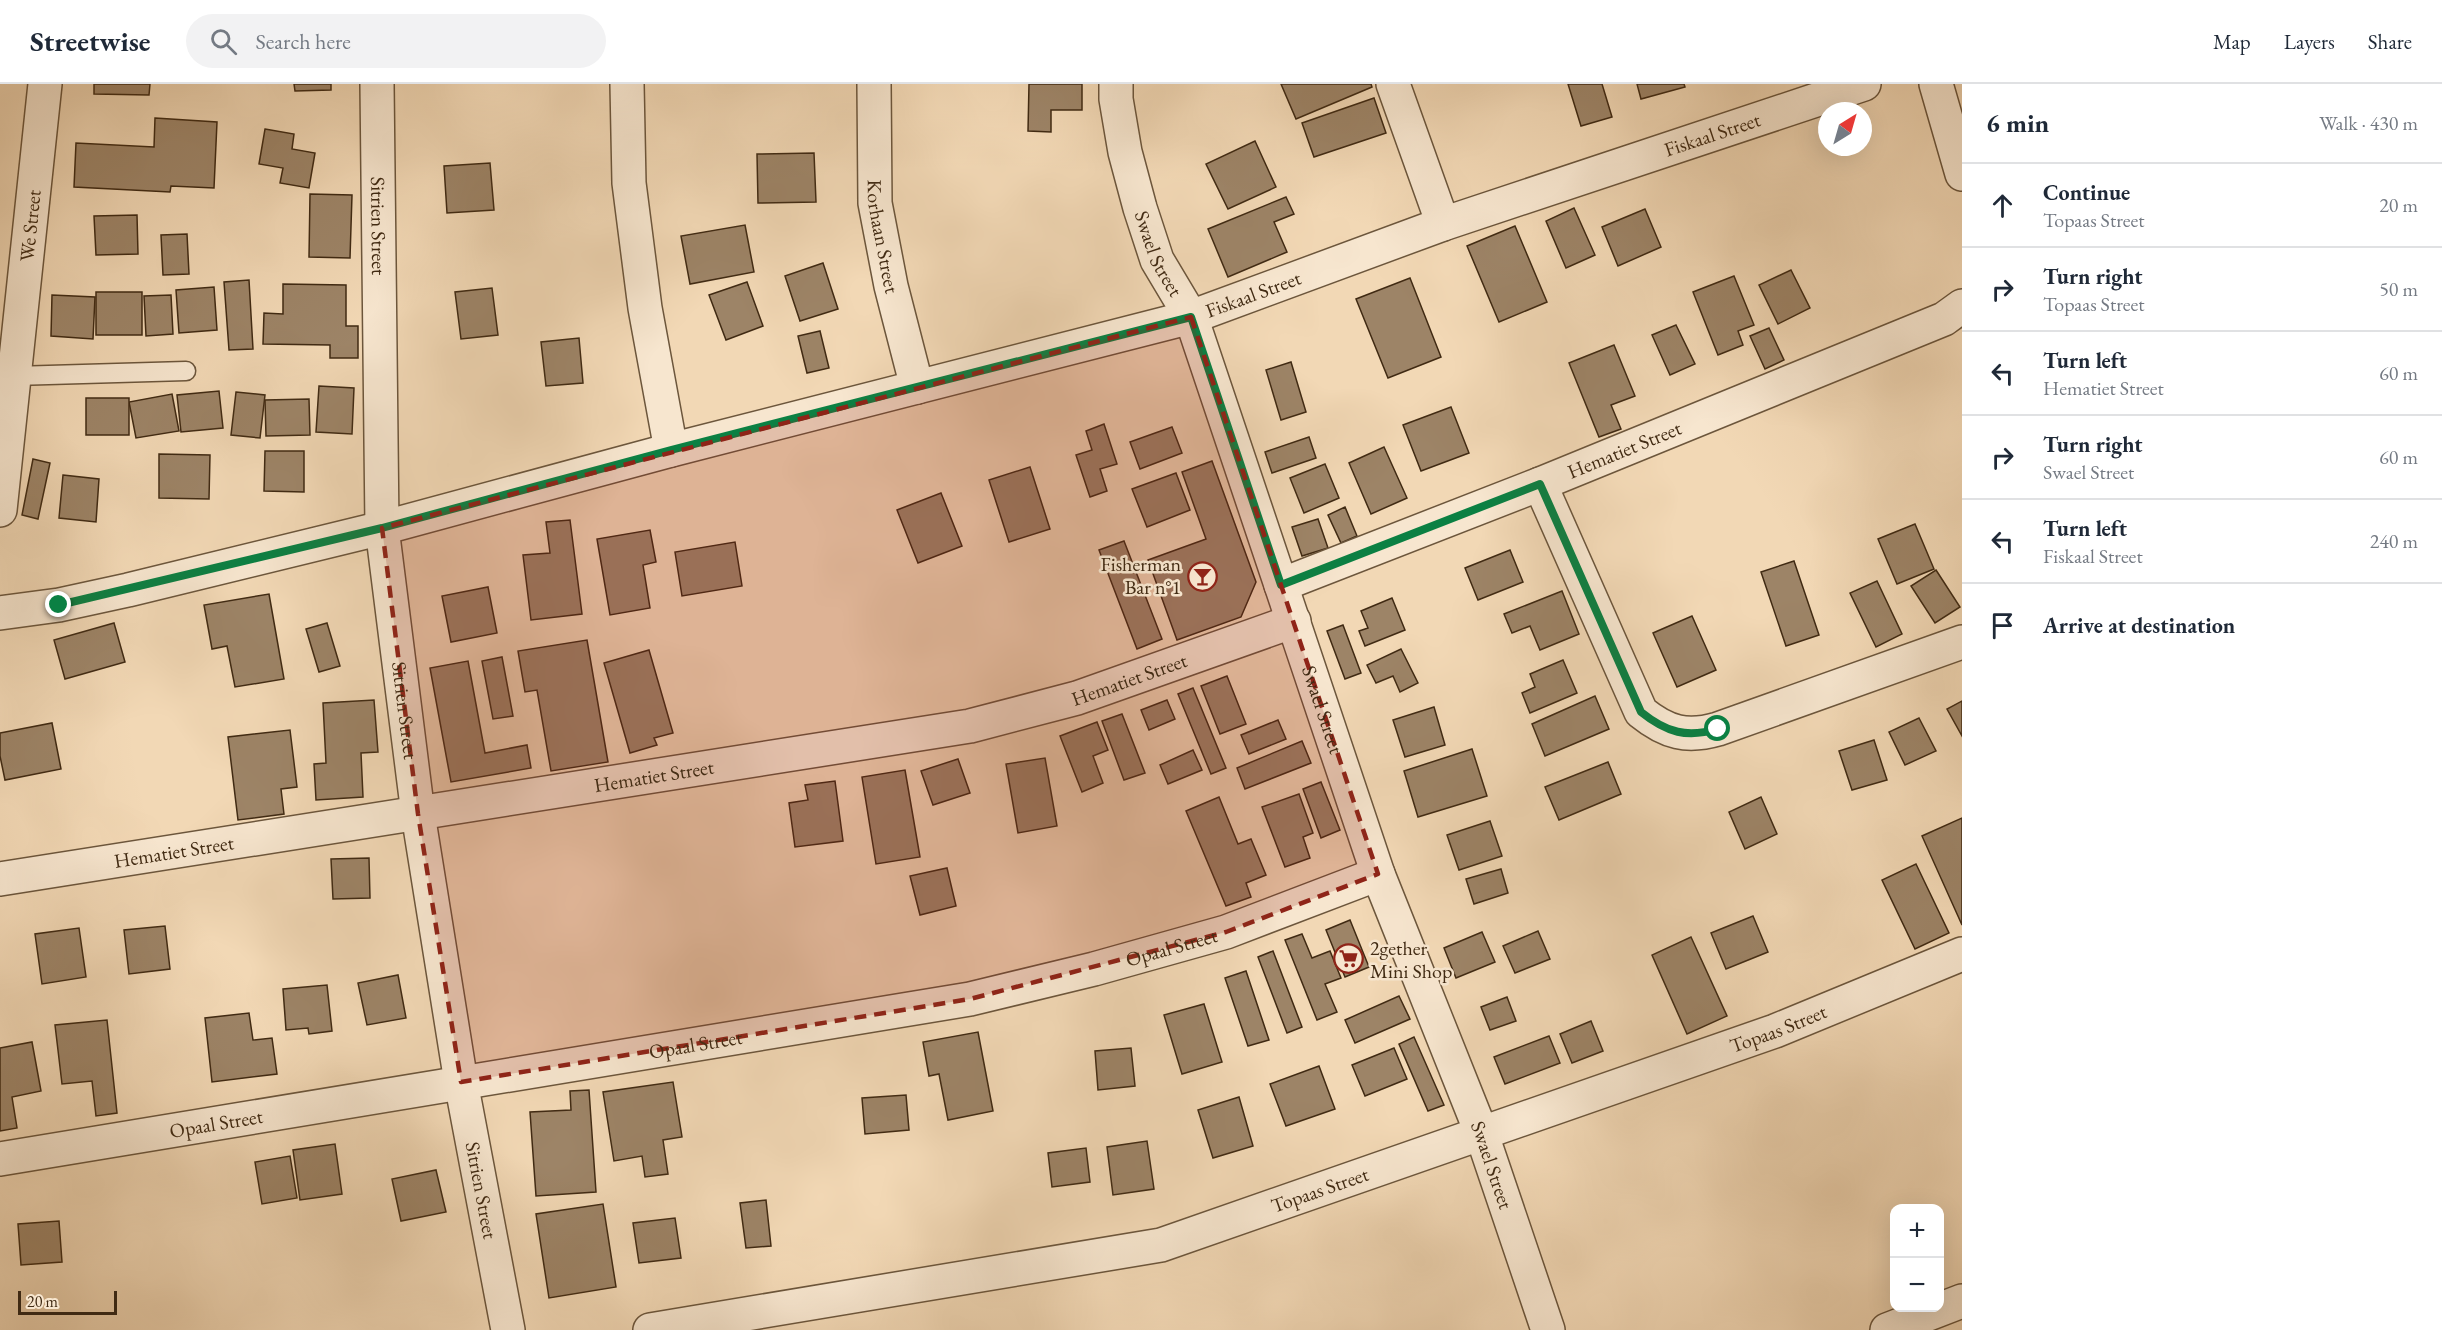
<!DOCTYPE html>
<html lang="en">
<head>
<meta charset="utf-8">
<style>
  :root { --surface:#fff; --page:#f2f2f3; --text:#1f2937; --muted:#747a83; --line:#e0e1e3 }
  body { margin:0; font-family:"EB Garamond",serif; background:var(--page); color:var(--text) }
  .controls { position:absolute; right:18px; bottom:18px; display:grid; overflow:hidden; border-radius:12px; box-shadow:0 6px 24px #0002 }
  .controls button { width:54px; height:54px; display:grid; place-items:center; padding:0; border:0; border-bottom:2px solid var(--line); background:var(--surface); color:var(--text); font:30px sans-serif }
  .compass { position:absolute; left:1818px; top:18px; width:54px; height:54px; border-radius:50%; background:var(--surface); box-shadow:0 6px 24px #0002; rotate:37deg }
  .scale { position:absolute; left:18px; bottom:15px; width:99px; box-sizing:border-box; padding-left:6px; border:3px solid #402a13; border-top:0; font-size:16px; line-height:21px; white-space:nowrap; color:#402a13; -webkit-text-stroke:4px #f7e6cf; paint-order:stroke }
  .stop { position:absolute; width:18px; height:18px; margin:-14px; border:4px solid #0b8043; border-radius:50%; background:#fff }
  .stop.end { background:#0b8043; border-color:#fff; box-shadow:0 2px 6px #0008 }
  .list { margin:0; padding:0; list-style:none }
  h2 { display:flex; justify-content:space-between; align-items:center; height:78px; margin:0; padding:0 24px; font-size:26px }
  h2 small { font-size:20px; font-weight:400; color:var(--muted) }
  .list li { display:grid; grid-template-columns:39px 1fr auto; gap:18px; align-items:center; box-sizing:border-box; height:84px; padding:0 24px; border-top:2px solid var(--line) }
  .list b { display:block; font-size:22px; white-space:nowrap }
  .list p { margin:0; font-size:20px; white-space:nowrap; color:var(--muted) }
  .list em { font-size:20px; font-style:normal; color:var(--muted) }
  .icon { flex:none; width:33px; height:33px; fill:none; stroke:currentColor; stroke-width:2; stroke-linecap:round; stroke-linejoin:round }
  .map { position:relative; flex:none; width:1962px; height:1246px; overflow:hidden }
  header { display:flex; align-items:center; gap:36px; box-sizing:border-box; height:84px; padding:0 30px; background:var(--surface); border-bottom:2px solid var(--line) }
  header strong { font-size:28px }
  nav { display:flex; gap:33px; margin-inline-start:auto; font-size:21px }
  .search { width:420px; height:54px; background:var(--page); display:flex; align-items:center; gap:15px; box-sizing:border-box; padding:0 21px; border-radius:33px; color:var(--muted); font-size:22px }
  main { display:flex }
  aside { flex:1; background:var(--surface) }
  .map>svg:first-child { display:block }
  .building { fill:#9d8467; stroke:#402a13; stroke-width:1.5 }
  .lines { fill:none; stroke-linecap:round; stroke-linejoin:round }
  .service-casing { stroke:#6c563c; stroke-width:21 }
  .minor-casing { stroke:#6c563c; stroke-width:36 }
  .tertiary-casing { stroke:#6c563c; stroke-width:36 }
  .service { stroke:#f7e6cf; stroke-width:18 }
  .minor { stroke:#f7e6cf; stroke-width:33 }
  .tertiary { stroke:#f7e6cf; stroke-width:33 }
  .route { stroke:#0b8043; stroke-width:8 }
  .marked { fill:#8f2418; fill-opacity:0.2; stroke:#8f2418; stroke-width:4.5; stroke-dasharray:12 8; stroke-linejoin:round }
  .labels { text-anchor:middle; stroke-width:5; stroke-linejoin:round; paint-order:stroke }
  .street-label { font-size:20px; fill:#402a13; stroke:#f7e6cf }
  .poi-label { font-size:20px; fill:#402a13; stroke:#f7e6cf; text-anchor:end }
</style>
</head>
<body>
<header>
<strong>Streetwise</strong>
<div class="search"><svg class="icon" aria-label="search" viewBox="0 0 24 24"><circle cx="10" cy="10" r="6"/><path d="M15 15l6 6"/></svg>Search here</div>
<nav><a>Map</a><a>Layers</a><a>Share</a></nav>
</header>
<main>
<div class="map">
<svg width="1962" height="1246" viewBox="0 0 1962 1246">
  <rect width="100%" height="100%" fill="#f2d8b5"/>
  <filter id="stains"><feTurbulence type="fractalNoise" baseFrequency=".00333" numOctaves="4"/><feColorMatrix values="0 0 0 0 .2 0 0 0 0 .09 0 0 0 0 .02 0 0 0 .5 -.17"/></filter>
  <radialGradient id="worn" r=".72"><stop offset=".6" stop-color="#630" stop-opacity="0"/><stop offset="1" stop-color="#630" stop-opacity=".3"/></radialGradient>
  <!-- building -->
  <g class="building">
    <polygon points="94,0 150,0 149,11 94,10"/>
    <polygon points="294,0 331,0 331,6 295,7"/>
    <polygon points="1029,0 1082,0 1082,26 1051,26 1051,48 1028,47"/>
    <polygon points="1281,0 1371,0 1372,3 1296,35"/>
    <polygon points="1568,0 1602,0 1612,33 1581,42"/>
    <polygon points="1637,0 1684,0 1685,3 1641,15"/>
    <polygon points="1374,14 1386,49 1314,73 1302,39"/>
    <polygon points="155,34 217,38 214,104 171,102 170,108 74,103 76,59 154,63"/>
    <polygon points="265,45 294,50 292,65 315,69 309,104 280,99 283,84 259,80"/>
    <polygon points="1255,57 1276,103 1228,125 1206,80"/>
    <polygon points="814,69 816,118 758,119 757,70"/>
    <polygon points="490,79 494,126 447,129 444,82"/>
    <polygon points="310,110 352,111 350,174 309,173"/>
    <polygon points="1286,113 1294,130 1274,138 1287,168 1228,193 1208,145"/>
    <polygon points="1574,124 1595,171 1566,184 1546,137"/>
    <polygon points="1645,125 1661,163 1618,182 1602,143"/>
    <polygon points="137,131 138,170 96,171 94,132"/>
    <polygon points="745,141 754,188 690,200 681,152"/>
    <polygon points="1515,142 1547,218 1499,238 1467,162"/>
    <polygon points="187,150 189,190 163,191 161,151"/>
    <polygon points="823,179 838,225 800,237 785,192"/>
    <polygon points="1791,186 1810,224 1778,240 1759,201"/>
    <polygon points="1734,192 1754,241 1738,247 1743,261 1718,271 1693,208"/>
    <polygon points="1410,194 1441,273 1388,294 1356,215"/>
    <polygon points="249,196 253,265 229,266 224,198"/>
    <polygon points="747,198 763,242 726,256 709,211"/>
    <polygon points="283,200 346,201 346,242 358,242 358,274 330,274 330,261 263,260 264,229 283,230"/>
    <polygon points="214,203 217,246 179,249 176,206"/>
    <polygon points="492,204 498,251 461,255 455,208"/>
    <rect x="96" y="208" width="46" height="43"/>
    <polygon points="52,211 95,213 93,255 51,252"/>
    <polygon points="171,211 173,250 146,252 144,212"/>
    <polygon points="1676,241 1695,280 1670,291 1652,251"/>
    <polygon points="1769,244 1784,276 1765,285 1750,252"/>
    <polygon points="820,247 829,284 807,289 798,252"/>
    <polygon points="579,254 583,299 546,302 541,258"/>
    <polygon points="1614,261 1635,312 1611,321 1621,345 1599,353 1569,279"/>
    <polygon points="1291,278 1306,328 1281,336 1266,286"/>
    <polygon points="319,302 354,304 352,350 316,348"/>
    <polygon points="219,307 223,344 181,348 177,311"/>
    <polygon points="236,308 265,311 260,354 231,351"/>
    <polygon points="172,310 179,347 136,354 129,318"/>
    <rect x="86" y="314" width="43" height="37"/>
    <polygon points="309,315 310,351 266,352 265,316"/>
    <polygon points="1451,323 1469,369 1421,387 1403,341"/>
    <polygon points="1104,340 1117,380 1100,385 1107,407 1090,413 1076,371 1092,366 1086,347"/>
    <polygon points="1172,343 1182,369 1140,385 1130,358"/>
    <polygon points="1309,353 1316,374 1272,389 1265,368"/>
    <polygon points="1384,363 1407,414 1371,430 1349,379"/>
    <polygon points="265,367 304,367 304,408 264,407"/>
    <polygon points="159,370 210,371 209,415 159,414"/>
    <polygon points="33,375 50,379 38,435 22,431"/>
    <polygon points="1212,377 1256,498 1241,533 1177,556 1148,476 1206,455 1182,388"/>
    <polygon points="1325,380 1339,414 1304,429 1290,394"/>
    <polygon points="1030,383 1050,445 1009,458 989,396"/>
    <polygon points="1176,389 1190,426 1147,443 1132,405"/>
    <polygon points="63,391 99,395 96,438 59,434"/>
    <polygon points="941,409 962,462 918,479 897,426"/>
    <polygon points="1345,423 1357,452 1341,459 1328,431"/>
    <polygon points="1318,435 1328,464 1302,472 1292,443"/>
    <polygon points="570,436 582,530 531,536 523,471 550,469 546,438"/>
    <polygon points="1915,440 1934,485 1897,500 1878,455"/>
    <polygon points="650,446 656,478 643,481 650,524 610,531 597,455"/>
    <polygon points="1124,457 1162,555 1137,565 1099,466"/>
    <polygon points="735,458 742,502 682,512 675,468"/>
    <polygon points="1510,466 1523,498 1478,516 1465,484"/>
    <polygon points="1794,477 1819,551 1786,562 1761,488"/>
    <polygon points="1936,486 1960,523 1935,539 1911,502"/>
    <polygon points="1877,497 1902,550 1876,563 1850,509"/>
    <polygon points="488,503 497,549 451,558 442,512"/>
    <polygon points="1562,507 1579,550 1540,566 1530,542 1512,549 1504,530"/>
    <polygon points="269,510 284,595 235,603 227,562 212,565 204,521"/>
    <polygon points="1392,514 1405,546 1365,562 1359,547 1368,544 1361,527"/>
    <polygon points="1692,532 1716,586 1677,603 1653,549"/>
    <polygon points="114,539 125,578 65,595 54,556"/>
    <polygon points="327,539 340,582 319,588 306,545"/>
    <polygon points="1343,541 1361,589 1345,595 1327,547"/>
    <polygon points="587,556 608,678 551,687 537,606 525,608 518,567"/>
    <polygon points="1401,565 1418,599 1400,608 1393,592 1376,599 1367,581"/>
    <polygon points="649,566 673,649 654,654 657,661 630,669 604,579"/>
    <polygon points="502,573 513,632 493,635 482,577"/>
    <polygon points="1563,576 1577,609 1530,629 1522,609 1535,603 1530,590"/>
    <polygon points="468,577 485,669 527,661 531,684 451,698 430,584"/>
    <polygon points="1227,592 1246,640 1220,650 1201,602"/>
    <polygon points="1193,604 1226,684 1211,690 1178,610"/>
    <polygon points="1595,612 1609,645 1545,672 1532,640"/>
    <polygon points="374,616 378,668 361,669 363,713 316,716 314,680 326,679 323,619"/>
    <polygon points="1167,616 1175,635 1149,646 1141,626"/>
    <polygon points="1962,617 1962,652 1947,625"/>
    <polygon points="1434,623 1445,661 1405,673 1393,636"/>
    <polygon points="1122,630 1145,689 1124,696 1102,637"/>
    <polygon points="1919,634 1936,667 1905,681 1889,648"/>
    <polygon points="1278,636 1286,655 1249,670 1241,651"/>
    <polygon points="1097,638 1108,666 1093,672 1103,699 1082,708 1060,652"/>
    <polygon points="52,639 61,685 5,696 0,672 0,649"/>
    <polygon points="290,646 297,703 281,705 284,730 238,736 228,653"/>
    <polygon points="1874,656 1887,696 1852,706 1839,667"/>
    <polygon points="1302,657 1311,679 1245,705 1237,684"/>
    <polygon points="1472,665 1487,712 1418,733 1404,687"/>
    <polygon points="1193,666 1202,686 1168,700 1160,681"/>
    <polygon points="1045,674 1057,742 1018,749 1006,680"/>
    <polygon points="958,675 970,709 933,721 921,687"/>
    <polygon points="1608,678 1621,710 1559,736 1545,703"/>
    <polygon points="905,686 920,773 876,780 862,693"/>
    <polygon points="835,697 843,757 795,763 789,719 808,716 805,701"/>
    <polygon points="1321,698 1340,746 1321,754 1303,705"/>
    <polygon points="1299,710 1313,749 1303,753 1310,774 1285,783 1262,723"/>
    <polygon points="1219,713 1238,760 1251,755 1266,791 1246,799 1251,813 1226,822 1186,727"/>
    <polygon points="1761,713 1777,750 1745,765 1729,728"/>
    <polygon points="1962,734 1962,841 1922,752"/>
    <polygon points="1490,737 1502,772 1459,786 1447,751"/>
    <polygon points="369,774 370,814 333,815 331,775"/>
    <polygon points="1916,780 1949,849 1915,865 1882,796"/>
    <polygon points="947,784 956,822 920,831 910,792"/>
    <polygon points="1501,785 1508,809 1474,820 1466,795"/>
    <polygon points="1753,832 1768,868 1726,885 1711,849"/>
    <polygon points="1350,836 1369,883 1345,893 1326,846"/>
    <polygon points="165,842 170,885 129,890 124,846"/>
    <polygon points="79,844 86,893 42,900 35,850"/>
    <polygon points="1538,847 1550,875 1515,889 1503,862"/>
    <polygon points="1482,848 1495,878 1456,894 1444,864"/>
    <polygon points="1302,850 1312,874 1330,867 1341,894 1325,900 1337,928 1317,936 1285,856"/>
    <polygon points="1691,853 1727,932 1687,950 1652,871"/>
    <polygon points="1273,867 1302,943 1287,949 1258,873"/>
    <polygon points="1246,887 1269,956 1248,962 1225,894"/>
    <polygon points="398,891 406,934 367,941 358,899"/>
    <polygon points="327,901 332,947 309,950 308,944 286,946 283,905"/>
    <polygon points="1399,912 1410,935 1355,959 1345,936"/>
    <polygon points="1507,913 1516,937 1490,946 1481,923"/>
    <polygon points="1204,920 1222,978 1182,990 1164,931"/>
    <polygon points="249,929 253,956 272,954 277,990 212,998 205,934"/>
    <polygon points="107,936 117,1029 96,1032 92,997 62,1000 55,941"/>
    <polygon points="1591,937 1603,967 1572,979 1560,950"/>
    <polygon points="978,948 993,1027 948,1036 939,990 929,992 923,958"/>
    <polygon points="1549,952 1560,979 1505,1000 1494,973"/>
    <polygon points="1414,953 1444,1021 1428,1027 1399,960"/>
    <polygon points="32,958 41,1007 12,1013 17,1044 0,1047 0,964"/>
    <polygon points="1131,964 1135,1002 1098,1006 1095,967"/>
    <polygon points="1394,964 1407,995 1365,1012 1352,981"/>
    <polygon points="1319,982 1335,1025 1286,1042 1270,1000"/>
    <polygon points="673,998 682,1053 663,1056 668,1090 645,1093 642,1072 614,1077 603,1008"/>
    <polygon points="589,1006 596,1108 536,1112 530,1028 571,1026 570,1007"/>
    <polygon points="906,1011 909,1046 865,1050 862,1014"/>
    <polygon points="1239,1013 1253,1062 1213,1074 1198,1026"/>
    <polygon points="1147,1057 1154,1105 1113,1111 1107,1063"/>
    <polygon points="335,1060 342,1110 300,1116 293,1066"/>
    <polygon points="1086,1064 1090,1098 1052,1103 1048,1069"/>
    <polygon points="290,1072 297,1114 262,1120 255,1078"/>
    <polygon points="436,1086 446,1128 401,1137 392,1095"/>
    <polygon points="766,1116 771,1162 746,1164 740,1119"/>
    <polygon points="603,1120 616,1203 549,1214 536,1130"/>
    <polygon points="675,1134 681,1174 639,1179 633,1139"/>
    <polygon points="59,1137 62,1178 21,1181 18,1140"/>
  </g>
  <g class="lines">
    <defs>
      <polyline id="service" points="14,292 186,287"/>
      <g id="minor">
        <path id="s1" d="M377 0 382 444 418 730 461 998 508 1246"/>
        <polyline points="627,0 629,99 645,224 671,366"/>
        <path id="s2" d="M874 0 875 119 891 202 917 303"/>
        <path id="s3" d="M1116 0V15L1125 68 1140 124 1157 176 1191 233 1378 790 1481 1048 1548 1246"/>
        <polyline points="1393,0 1443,140"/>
        <polyline points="1936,0 1962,90"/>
        <path d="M1540 400 1641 628C1667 649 1687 654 1718 645L1962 558"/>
        <path id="s4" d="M0 426 45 0"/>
        <path id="s5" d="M1281 501 1540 400 1944 235 1962 222"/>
        <path id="s6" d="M0 529 59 521 128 506 382 444 671 366 1191 233 1443 140 1864 0"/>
        <path id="s7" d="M0 795 970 642 1077 614 1294 537"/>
        <path id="s8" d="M0 1075 970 915 1094 885 1226 848 1378 790"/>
        <path id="s9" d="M650 1246 1161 1161 1775 947 1962 870"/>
      </g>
      <polyline id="tertiary" points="1887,1246 1962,1217"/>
    </defs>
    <!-- service casing -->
    <use href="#service" class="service-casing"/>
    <!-- minor casing -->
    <use href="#minor" class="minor-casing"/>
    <!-- tertiary casing -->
    <use href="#tertiary" class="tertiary-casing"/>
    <!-- service -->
    <use href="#service" class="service"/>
    <!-- minor -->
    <use href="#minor" class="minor"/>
    <!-- tertiary -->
    <use href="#tertiary" class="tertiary"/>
  </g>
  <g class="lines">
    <!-- route -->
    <path class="route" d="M59 521 382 444 671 366 1191 233 1281 501 1540 400 1641 628C1667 649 1687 654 1718 645"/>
  </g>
  <!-- marked area -->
  <path class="marked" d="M1191 233 1378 790 1226 848 970 915 461 998 418 730 382 444Z"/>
  <!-- icons -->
  <defs>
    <symbol id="bar-ring" viewBox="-11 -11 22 22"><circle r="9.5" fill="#f7e6cf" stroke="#8f2418" stroke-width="1.5"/><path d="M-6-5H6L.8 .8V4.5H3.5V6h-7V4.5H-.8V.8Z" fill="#8f2418"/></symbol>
    <symbol id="supermarket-ring" viewBox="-11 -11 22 22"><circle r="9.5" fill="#f7e6cf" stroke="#8f2418" stroke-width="1.5"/><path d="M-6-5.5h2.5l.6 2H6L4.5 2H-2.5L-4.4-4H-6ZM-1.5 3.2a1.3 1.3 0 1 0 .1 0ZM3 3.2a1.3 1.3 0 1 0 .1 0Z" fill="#8f2418"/></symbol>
  </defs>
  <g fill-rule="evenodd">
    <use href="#bar-ring" x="1186" y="476" width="33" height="33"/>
    <use href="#supermarket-ring" x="1332" y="858" width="33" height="33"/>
  </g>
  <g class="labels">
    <!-- street labels -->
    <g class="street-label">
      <text dy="7" stroke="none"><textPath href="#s6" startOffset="1780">Fiskaal Street</textPath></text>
      <text dy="7" stroke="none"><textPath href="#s4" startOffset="286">We Street</textPath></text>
      <text dy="7" stroke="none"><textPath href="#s1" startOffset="142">Sitrien Street</textPath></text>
      <text dy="7" stroke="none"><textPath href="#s2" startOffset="153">Korhaan Street</textPath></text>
      <text dy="7" stroke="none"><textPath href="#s3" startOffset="176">Swael Street</textPath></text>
      <text dy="7" stroke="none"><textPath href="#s6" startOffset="1294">Fiskaal Street</textPath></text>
      <text dy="7" stroke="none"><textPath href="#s5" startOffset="369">Hematiet Street</textPath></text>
      <text dy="7" stroke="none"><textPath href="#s7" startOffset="1148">Hematiet Street</textPath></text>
      <text dy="7" stroke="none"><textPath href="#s3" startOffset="662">Swael Street</textPath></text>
      <text dy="7" stroke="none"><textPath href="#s1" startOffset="628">Sitrien Street</textPath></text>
      <text dy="7" stroke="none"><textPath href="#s7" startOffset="662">Hematiet Street</textPath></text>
      <text dy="7" stroke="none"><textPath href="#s7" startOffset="176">Hematiet Street</textPath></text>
      <text dy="7" stroke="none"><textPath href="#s8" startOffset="1191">Opaal Street</textPath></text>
      <text dy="7" stroke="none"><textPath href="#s9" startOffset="1172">Topaas Street</textPath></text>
      <text dy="7" stroke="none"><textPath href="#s8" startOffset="705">Opaal Street</textPath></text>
      <text dy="7" stroke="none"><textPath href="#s8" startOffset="219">Opaal Street</textPath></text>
      <text dy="7" stroke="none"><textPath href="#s3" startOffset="1148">Swael Street</textPath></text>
      <text dy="7" stroke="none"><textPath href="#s1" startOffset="1114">Sitrien Street</textPath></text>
      <text dy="7" stroke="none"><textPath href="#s9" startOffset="686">Topaas Street</textPath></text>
    </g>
    <!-- poi labels -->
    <g class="poi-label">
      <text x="1181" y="487">Fisherman<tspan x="1181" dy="23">Bar n°1</tspan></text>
      <text x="1370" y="871" text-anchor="start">2gether<tspan x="1370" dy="23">Mini Shop</tspan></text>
    </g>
  </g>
  <rect width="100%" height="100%" filter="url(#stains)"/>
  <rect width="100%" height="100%" fill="url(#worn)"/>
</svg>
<div class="controls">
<button>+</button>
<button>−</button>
</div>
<svg class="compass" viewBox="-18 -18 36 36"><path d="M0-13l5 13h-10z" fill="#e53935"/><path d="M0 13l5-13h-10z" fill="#747a83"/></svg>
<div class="scale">20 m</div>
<div class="stop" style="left:1718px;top:645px"></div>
<div class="stop end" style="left:59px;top:521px"></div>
</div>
<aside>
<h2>6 min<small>Walk · 430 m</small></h2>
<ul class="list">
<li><svg class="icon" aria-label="ahead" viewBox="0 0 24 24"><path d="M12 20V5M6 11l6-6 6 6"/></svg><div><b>Continue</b><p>Topaas Street</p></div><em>20 m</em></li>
<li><svg class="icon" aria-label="right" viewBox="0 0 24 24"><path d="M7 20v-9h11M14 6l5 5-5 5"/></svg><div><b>Turn right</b><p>Topaas Street</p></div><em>50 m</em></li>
<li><svg class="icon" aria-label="left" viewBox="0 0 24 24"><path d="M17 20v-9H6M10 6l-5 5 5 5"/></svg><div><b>Turn left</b><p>Hematiet Street</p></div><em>60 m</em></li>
<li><svg class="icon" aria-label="right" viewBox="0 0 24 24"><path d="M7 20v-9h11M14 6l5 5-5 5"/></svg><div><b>Turn right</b><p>Swael Street</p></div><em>60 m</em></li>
<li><svg class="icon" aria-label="left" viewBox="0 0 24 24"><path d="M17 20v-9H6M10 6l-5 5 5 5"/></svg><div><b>Turn left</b><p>Fiskaal Street</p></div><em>240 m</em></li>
<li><svg class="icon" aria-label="arrive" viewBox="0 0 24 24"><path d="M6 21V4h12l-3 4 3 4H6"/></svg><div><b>Arrive at destination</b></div></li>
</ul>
</aside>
</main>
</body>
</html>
